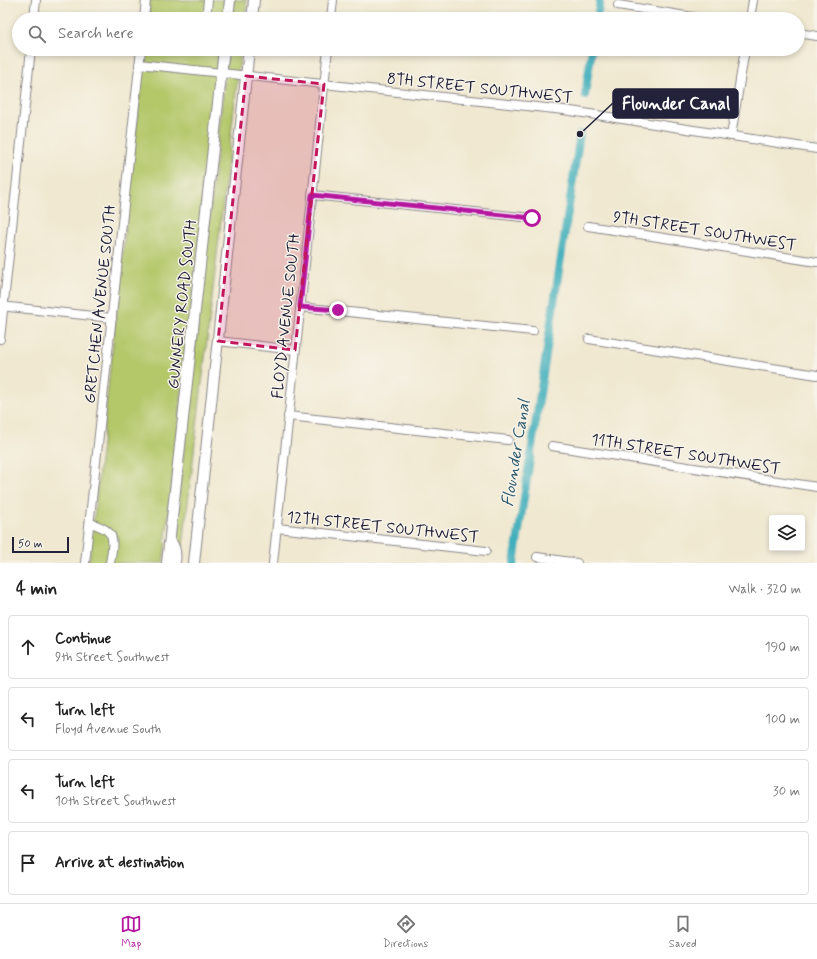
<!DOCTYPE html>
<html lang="en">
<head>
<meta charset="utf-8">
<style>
  :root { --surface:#fff; --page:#f2f2f2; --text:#222; --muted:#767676; --line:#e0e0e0; --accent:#b5179e }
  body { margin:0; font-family:Mynerve,sans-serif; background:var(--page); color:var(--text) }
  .controls { position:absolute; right:12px; bottom:12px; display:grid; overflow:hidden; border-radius:4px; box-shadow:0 2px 6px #0003 }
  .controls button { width:36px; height:36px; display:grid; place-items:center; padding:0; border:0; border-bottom:1px solid var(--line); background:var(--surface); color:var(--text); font:20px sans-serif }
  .scale { position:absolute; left:12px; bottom:10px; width:57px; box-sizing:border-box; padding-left:4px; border:2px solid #22223b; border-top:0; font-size:11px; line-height:14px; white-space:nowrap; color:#22223b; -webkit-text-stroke:3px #f7f3e8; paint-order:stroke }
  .stop { position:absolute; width:12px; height:12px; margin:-9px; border:3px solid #b5179e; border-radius:50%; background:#fff }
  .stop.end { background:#b5179e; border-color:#fff; box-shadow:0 1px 4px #0008 }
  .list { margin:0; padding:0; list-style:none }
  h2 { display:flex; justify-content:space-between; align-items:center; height:52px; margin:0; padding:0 16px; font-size:17px }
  h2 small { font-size:13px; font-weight:400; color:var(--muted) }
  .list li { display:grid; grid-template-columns:26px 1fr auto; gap:12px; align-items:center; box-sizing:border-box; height:64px; margin:0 8px 8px; padding:0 8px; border:1px solid var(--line); border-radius:4px }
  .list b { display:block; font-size:15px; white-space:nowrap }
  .list p { margin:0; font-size:13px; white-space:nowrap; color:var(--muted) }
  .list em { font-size:13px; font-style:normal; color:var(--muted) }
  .icon { flex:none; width:22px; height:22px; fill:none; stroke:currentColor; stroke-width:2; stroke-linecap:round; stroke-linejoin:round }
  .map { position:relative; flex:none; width:817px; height:563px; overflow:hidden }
  .search { position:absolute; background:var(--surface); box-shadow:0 2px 6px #0003; left:12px; right:12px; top:12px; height:44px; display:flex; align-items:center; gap:10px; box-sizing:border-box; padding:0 14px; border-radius:22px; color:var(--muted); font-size:15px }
  .sheet { height:340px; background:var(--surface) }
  nav { display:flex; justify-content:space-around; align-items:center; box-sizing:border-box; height:56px; border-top:1px solid var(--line); background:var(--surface); font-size:11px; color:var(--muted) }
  nav a { display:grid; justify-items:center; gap:2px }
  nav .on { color:var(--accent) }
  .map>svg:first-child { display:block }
  .green { fill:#b4c86b; stroke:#6b7553 }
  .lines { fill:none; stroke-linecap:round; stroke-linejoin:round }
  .canal { stroke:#40afbc; stroke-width:8 }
  .minor-casing { stroke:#898586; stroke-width:10 }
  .major-casing { stroke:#898586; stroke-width:12 }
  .minor { stroke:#fff; stroke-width:8 }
  .major { stroke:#fff; stroke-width:10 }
  .route { stroke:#b5179e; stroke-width:5 }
  .marked { fill:#c2185b; fill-opacity:0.2; stroke:#c2185b; stroke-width:3; stroke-dasharray:8 5; stroke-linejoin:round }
  .labels { text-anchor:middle; stroke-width:3; stroke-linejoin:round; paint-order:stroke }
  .street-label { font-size:16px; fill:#22223b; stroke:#f7f3e8 }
  .water-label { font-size:17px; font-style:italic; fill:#2e5a6f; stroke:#f7f3e8 }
  .leader { fill:none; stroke:#22223b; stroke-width:1.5 }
  .callout-dot { fill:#22223b; stroke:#f7f3e8; stroke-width:1.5 }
  .callout { fill:#22223b; stroke:#22223b; stroke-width:1.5 }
  .callout-label { font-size:17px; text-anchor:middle; font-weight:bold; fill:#fff }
</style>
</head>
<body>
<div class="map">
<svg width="817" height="563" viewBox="0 0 817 563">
  <rect width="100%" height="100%" fill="#f7f3e8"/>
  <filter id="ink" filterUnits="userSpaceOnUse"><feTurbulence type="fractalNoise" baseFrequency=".025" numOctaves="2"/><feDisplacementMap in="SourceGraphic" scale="8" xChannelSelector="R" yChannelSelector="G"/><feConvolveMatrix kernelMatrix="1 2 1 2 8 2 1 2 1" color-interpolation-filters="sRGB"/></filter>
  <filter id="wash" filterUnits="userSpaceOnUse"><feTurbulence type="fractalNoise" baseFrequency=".012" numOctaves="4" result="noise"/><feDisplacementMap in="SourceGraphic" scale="16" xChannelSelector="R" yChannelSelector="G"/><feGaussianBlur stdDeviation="0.9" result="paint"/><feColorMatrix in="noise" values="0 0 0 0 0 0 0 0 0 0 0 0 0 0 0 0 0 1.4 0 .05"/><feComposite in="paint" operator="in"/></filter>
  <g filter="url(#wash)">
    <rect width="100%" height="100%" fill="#f0e8d0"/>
    <!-- green -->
    <g class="green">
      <polygon points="150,0 226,0 224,19 148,19"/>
      <polygon points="234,0 247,0 245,19 232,19"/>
      <polygon points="145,49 220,49 166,538 164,540 166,542 163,563 89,563"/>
      <polygon points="228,49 241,49 181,563 179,563 174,539"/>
    </g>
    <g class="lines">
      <!-- canal -->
      <g class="canal">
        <polyline points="597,19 600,0"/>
        <polyline points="585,95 592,49"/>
        <polyline points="514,563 580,134"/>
      </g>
    </g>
  </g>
  <g filter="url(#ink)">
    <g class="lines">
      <defs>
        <g id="minor">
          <polyline points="618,5 705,19"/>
          <polyline points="144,17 161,19"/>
          <polyline points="34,19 36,0"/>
          <polyline points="144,19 146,0"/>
          <polyline points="206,19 208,0"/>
          <polyline points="331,19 333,0"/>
          <polyline points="750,19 753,0"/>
          <polyline points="798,33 817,36"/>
          <polyline points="139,64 564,110 817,149"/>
          <polyline points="731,136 745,49"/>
          <polyline points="312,195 532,218"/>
          <polyline points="588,226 817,262"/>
          <polyline points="0,306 112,318"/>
          <polyline points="300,307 533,331"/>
          <polyline points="0,339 31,49"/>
          <polyline points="589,339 817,375"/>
          <polyline points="218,341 295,350"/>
          <polyline points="288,416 508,440"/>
          <polyline points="552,446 817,487"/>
          <path d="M90 523C117 531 114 538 110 563"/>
          <polyline points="277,528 486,551"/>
          <polyline points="537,557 577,563"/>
          <polyline points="85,563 141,49"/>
          <polyline points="273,563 328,49"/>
        </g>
        <g id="major">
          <polyline points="228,19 230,0"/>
          <polyline points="252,19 254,0"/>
          <path d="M171 542C176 548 176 556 175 563"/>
          <polyline points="167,563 224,49"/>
          <polyline points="194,563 249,49"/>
        </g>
      </defs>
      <!-- minor casing -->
      <use href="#minor" class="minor-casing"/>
      <!-- major casing -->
      <use href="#major" class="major-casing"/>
      <!-- minor -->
      <use href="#minor" class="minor"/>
      <!-- major -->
      <use href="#major" class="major"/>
    </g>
  </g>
  <g class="lines" filter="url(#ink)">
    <!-- route -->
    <polyline class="route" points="338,310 300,307 312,195 532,218"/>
  </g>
  <!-- marked area -->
  <path class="marked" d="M246 76 324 84 295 350 218 341Z"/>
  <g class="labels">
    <!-- street labels -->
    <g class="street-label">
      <text transform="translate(480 87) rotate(6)" y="6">8TH STREET SOUTHWEST</text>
      <text transform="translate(705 230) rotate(9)" y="6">9TH STREET SOUTHWEST</text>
      <text transform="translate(99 304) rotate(-84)" y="6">GRETCHEN AVENUE SOUTH</text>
      <text transform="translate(181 304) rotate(-84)" y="6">GUNNERY ROAD SOUTH</text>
      <text transform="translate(285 316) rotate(-84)" y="6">FLOYD AVENUE SOUTH</text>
      <text transform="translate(686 453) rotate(9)" y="6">11TH STREET SOUTHWEST</text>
      <text transform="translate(383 526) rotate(6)" y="6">12TH STREET SOUTHWEST</text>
    </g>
    <!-- water labels -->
    <g class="water-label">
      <text transform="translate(515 453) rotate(-81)" y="6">Flounder Canal</text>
    </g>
  </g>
  <!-- callouts -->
  <path class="leader" d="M580 134L613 103"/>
  <circle class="callout-dot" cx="580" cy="134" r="4"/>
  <rect class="callout" x="613" y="89" width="125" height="29" rx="4"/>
  <g class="callout-label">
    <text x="676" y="109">Flounder Canal</text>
  </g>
</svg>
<div class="controls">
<button><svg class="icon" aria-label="layers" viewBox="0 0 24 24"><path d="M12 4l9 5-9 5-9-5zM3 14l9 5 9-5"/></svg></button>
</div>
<div class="scale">50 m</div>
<div class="stop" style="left:532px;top:218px"></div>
<div class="stop end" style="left:338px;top:310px"></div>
<div class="search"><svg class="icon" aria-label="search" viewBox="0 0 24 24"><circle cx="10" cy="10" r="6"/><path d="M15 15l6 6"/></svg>Search here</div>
</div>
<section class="sheet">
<h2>4 min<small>Walk · 320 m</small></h2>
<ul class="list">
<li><svg class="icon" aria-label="ahead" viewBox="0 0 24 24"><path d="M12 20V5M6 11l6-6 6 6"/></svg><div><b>Continue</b><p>9th Street Southwest</p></div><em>190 m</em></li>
<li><svg class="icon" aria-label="left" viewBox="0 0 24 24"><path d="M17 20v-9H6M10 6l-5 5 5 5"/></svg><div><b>Turn left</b><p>Floyd Avenue South</p></div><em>100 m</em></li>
<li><svg class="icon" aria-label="left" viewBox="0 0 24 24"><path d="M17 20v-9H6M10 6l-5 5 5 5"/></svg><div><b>Turn left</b><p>10th Street Southwest</p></div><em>30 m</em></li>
<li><svg class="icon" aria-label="arrive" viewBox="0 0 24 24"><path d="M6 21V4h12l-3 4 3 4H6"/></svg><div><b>Arrive at destination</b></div></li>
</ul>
</section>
<nav>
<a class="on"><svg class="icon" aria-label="map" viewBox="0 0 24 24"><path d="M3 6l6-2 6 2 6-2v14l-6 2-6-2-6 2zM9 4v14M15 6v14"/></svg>Map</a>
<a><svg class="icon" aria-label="directions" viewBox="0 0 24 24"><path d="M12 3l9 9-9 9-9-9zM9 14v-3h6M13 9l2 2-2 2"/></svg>Directions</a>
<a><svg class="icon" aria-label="saved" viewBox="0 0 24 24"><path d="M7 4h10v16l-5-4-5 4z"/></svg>Saved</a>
</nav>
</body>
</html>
